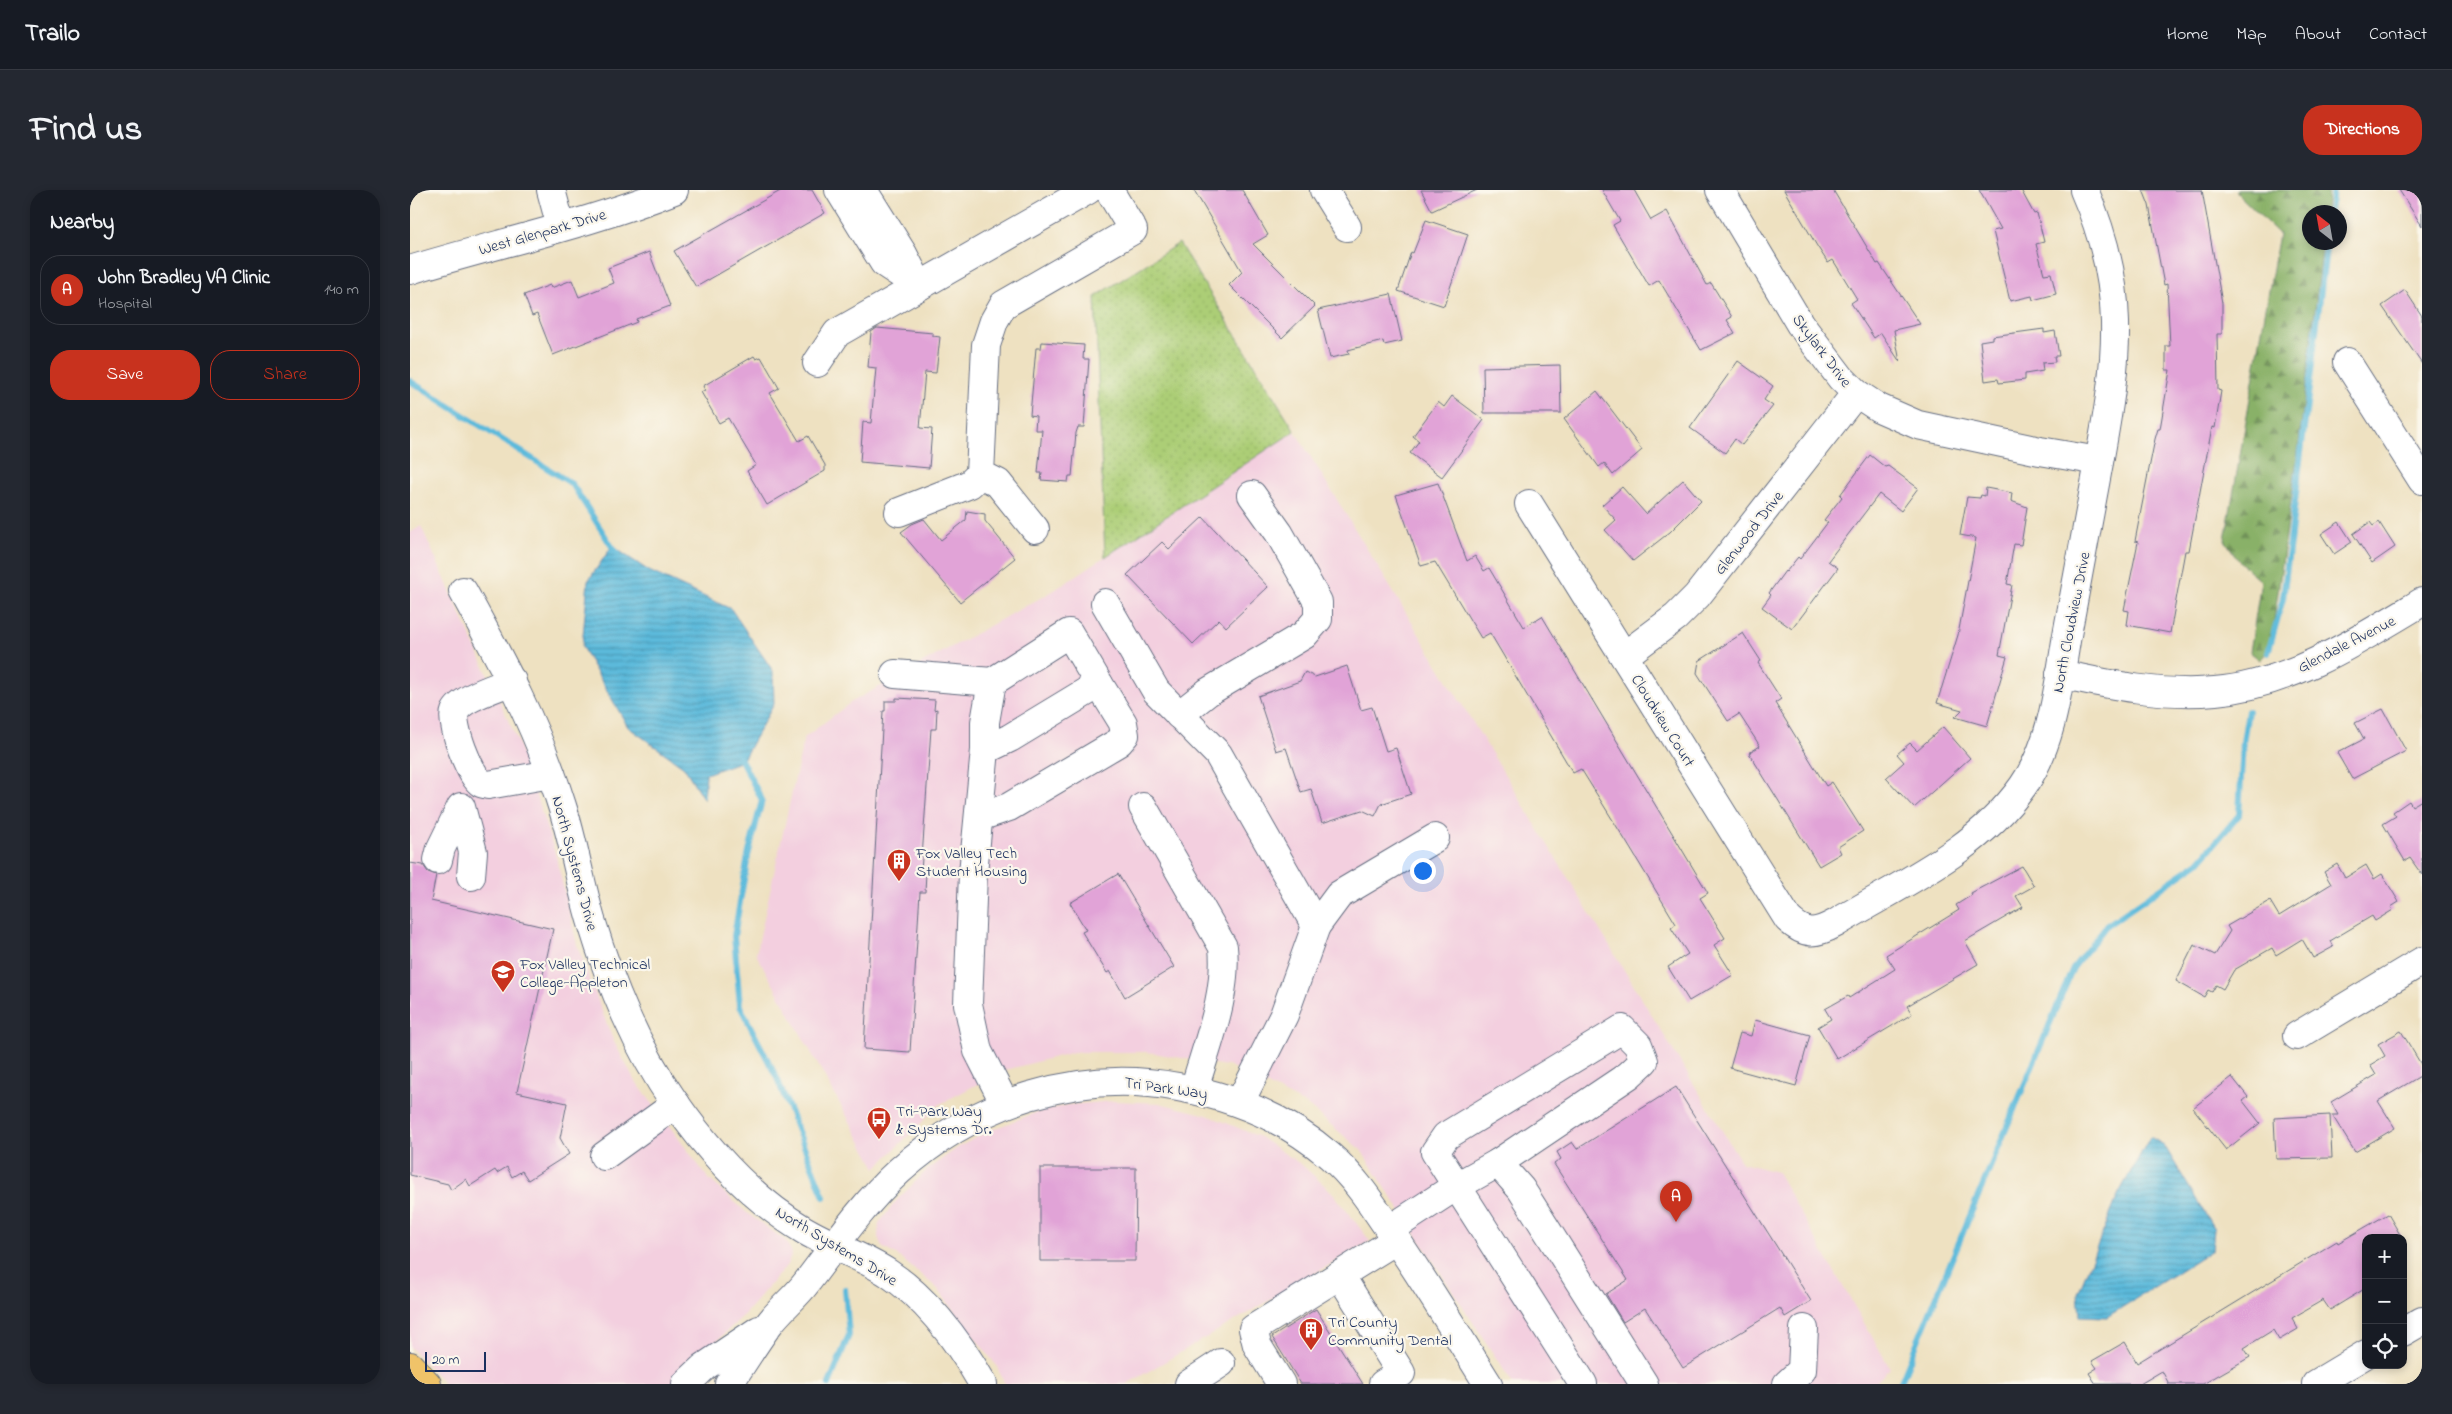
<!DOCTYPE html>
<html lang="en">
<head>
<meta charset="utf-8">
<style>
  :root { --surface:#171b24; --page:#242831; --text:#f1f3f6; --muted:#9ea1a6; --line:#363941; --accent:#c8321e }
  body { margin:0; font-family:"Indie Flower",sans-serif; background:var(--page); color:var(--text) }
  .controls { position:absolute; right:15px; bottom:15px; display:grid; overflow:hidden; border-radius:10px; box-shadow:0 2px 8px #0003 }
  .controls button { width:45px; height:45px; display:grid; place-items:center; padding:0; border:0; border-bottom:1px solid var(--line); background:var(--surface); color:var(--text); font:25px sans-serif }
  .compass { position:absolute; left:1892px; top:15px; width:45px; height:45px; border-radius:50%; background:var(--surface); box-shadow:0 2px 8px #0003; rotate:329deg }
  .scale { position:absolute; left:15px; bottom:12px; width:61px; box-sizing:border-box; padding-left:5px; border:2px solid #1b2f5e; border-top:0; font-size:14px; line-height:18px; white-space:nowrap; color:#1b2f5e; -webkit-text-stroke:4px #fbf7ec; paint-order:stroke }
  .you { position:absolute; left:1012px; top:680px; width:18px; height:18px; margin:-12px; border:4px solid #fff; border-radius:50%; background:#1a73e8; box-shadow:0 0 0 8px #1a73e833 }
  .badge { display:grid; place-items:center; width:32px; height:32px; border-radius:50%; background:var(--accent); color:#fff; font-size:16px; font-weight:700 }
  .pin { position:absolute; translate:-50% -41px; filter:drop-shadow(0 1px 2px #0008) }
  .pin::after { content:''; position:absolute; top:26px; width:18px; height:15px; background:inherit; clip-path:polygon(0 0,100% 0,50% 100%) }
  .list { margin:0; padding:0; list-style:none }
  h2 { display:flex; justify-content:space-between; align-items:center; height:65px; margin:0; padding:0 20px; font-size:21px }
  h2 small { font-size:16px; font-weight:400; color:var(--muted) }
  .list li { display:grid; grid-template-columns:32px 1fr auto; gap:15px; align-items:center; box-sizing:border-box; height:70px; margin:0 10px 10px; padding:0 10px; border:1px solid var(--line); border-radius:20px }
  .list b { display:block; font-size:19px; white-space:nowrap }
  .list p { margin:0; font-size:16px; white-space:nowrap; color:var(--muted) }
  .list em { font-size:16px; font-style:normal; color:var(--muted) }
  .actions { display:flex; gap:10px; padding:15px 20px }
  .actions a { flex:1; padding:11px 0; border:1px solid var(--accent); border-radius:20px; text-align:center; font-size:18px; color:var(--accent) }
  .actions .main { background:var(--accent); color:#fff }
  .icon { flex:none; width:28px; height:28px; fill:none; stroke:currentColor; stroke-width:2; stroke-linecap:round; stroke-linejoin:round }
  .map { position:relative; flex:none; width:2012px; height:1194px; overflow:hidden; border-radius:20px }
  header { display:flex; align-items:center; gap:30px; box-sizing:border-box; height:70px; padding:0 25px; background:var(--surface); border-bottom:1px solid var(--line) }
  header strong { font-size:24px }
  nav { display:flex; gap:28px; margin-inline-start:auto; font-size:18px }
  .intro { display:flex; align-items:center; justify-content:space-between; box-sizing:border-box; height:120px; padding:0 30px }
  h1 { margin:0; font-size:35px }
  .button { padding:12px 22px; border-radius:20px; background:var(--accent); color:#fff; font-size:18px; font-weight:700 }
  main { display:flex; gap:30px; padding:0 30px }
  aside { flex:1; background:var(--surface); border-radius:20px; box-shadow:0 2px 8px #0003 }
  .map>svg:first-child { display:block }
  .built { fill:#f3cfdf }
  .grass { fill:url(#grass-dots); stroke:#647e6a }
  .forest { fill:url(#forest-firs); stroke:#527062 }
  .water { fill:url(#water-rules); stroke:#3c749c }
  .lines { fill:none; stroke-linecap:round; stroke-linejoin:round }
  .stream { stroke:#5cbadb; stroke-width:6 }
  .building { fill:#e1a3d7 }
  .minor-casing { stroke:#656d81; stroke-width:30 }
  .major-casing { stroke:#656d81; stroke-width:30 }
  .minor { stroke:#fff; stroke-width:28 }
  .major { stroke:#f0c369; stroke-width:28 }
  .labels { text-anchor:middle; stroke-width:4.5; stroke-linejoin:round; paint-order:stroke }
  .street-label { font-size:16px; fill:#1b2f5e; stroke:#fbf7ec }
  .poi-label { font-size:16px; fill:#1b2f5e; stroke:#fbf7ec; text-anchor:start }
</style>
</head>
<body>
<header>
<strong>Trailo</strong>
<nav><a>Home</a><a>Map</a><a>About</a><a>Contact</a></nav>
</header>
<div class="intro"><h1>Find us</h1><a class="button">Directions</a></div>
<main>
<aside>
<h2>Nearby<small></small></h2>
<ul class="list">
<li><span class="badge">A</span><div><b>John Bradley VA Clinic</b><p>Hospital</p></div><em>140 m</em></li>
</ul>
<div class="actions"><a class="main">Save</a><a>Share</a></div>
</aside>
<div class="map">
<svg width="2012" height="1194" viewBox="0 0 2012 1194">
  <defs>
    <pattern id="grass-dots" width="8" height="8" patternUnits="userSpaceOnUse" patternTransform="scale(1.25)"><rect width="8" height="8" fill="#acce76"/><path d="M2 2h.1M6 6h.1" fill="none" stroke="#93b168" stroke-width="1.8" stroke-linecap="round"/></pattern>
    <pattern id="forest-firs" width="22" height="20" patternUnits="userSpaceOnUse" patternTransform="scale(1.25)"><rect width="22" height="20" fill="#89b167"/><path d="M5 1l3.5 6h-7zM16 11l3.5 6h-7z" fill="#6f9058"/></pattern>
    <pattern id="water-rules" width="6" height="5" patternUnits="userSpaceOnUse" patternTransform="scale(1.25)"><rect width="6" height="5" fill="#5cbadb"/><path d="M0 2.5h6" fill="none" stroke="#4b98b5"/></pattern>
  </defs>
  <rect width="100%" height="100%" fill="#fbf7ec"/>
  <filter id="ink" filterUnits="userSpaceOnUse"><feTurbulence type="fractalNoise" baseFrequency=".02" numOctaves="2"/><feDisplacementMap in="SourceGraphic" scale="10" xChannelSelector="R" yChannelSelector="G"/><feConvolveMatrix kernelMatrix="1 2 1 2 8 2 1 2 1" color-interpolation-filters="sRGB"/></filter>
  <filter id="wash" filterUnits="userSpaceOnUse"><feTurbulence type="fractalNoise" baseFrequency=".0096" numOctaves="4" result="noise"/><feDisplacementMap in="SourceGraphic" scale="20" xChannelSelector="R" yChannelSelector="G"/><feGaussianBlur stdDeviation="1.12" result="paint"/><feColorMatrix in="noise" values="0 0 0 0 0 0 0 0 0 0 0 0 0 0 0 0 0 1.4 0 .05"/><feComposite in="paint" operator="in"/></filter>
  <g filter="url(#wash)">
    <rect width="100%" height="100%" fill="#eee1c1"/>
    <!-- built -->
    <g class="built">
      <polygon points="885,241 1332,973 1367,982 1480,1178 1464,1194 1103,1194 951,960 897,915 822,877 738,862 664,862 592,881 530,914 466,978 346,764 394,548 440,513 643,401"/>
      <polygon points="11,336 108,552 146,666 167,755 203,850 224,889 299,989 337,1023 376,1051 382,1063 377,1075 332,1127 261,1194 35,1194 0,1157 0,343"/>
      <polygon points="704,911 749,913 797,925 850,947 892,975 923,1003 960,1051 717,1194 595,1194 586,1175 527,1098 488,1066 472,1057 468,1047 469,1033 487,1010 518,979 549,957 576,942 625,923 658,915"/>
    </g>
    <!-- grass -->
    <polygon class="grass" points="769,53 885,241 695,367 685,107"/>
    <!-- forest -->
    <polygon class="forest" points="1827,0 1918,0 1916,22 1900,22 1900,52 1913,53 1888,261 1860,459 1850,470 1840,462 1851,391 1829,371 1815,350 1869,44 1827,3"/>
    <!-- water -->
    <g class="water">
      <polygon points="202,356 239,381 321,419 363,481 364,514 332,571 296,584 294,610 274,577 218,537 172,457 178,391"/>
      <polygon points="1740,947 1754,955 1804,1039 1802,1060 1697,1127 1670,1126 1668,1103 1709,1003"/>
    </g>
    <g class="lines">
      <!-- stream -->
      <g class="stream">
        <polyline points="1920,22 1923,0"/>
        <polyline points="0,191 162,294 206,363"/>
        <polyline points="1858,463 1873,409 1917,52"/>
        <polyline points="328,564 352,610 338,666 324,746 330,816 367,888 414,1007"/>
        <polyline points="419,1194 439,1145 435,1099"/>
        <polyline points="1490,1194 1663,778 1696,736 1789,672 1829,625 1833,552 1838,521"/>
      </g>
    </g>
    <g id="blocks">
      <!-- building -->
      <g class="building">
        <polygon points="372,0 402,0 415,23 286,97 264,61"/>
        <polygon points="784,0 832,0 858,45 843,54 905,116 872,148 819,95 832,82"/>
        <polygon points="1011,0 1067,0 1022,21"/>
        <polygon points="1192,0 1224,0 1241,30 1257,21 1297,95 1301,93 1322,127 1317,130 1325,143 1291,160 1249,90 1239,96 1203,35 1210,31"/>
        <polygon points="1374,0 1423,0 1467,74 1469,73 1510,134 1484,140 1490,172 1471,143 1464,148 1441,113 1447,109 1423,70 1418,73 1407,56"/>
        <polygon points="1569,0 1611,0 1624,24 1627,23 1634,52 1626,54 1634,84 1641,83 1646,104 1623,110 1622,106 1600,111 1583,41 1591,39"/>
        <polygon points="1733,0 1792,0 1812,113 1812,144 1807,144 1808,200 1811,201 1805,238 1802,237 1779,361 1775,361 1760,443 1717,435 1719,421 1714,420 1728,352 1725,351 1739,279 1745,249 1748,239 1750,239 1760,180 1756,180 1756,156 1760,156 1757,94 1754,95 1739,15"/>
        <polygon points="1989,0 2012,0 2012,36"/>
        <polygon points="1016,30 1058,44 1034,116 988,101 1001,62 1003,63"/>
        <polygon points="239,62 260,116 226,129 227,132 143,165 127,124 122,126 114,105 140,95 141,98 162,90 169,107 204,93 198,78"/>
        <polygon points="1995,100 2012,126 2012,174 1972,116"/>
        <polygon points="981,104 992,151 974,155 973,151 938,160 939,164 920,168 908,120"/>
        <polygon points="467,138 523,143 523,146 530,147 526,183 515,182 510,238 522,239 519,278 450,272 453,232 461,233 466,178 458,177 461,142"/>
        <polygon points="1634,139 1634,143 1645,141 1649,166 1644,166 1645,172 1632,173 1633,181 1615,184 1615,190 1589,193 1588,189 1575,191 1570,151 1582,149 1582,146"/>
        <polygon points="632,152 674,155 673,169 679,169 674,237 668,237 666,243 662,286 659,286 658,292 631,290 632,283 628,283 632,240 625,240 626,226 620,225 626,158 631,158"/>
        <polygon points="344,166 346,169 351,167 369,198 360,203 389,251 398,246 415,275 415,281 357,315 337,281 346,275 318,228 309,233 291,202 295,200 293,196"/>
        <polygon points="1328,171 1363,196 1354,210 1363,216 1332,255 1325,249 1315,263 1280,238"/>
        <polygon points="1150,175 1151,223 1074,223 1073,177"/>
        <polygon points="1187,201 1232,260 1203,285 1194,273 1189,277 1154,229"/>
        <polygon points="1042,206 1074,230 1032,287 1000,263 1009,251 1003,246 1028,212 1034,217"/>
        <polygon points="1460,265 1475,277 1478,276 1508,298 1491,321 1469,304 1418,371 1428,378 1382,439 1352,417 1361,405 1359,403 1375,381 1376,382 1388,367 1390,369 1418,332 1414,330 1432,307 1430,305"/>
        <polygon points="1273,290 1291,311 1260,342 1223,371 1195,340 1206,330 1192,315 1212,297 1236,324"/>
        <polygon points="1028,293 1057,371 1065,366 1074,381 1079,378 1114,437 1132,426 1298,703 1290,708 1315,748 1304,755 1323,785 1279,811 1258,777 1278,764 1261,738 1266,734 1217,653 1171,579 1163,583 1080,443 1071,448 1025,372 1011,376 986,305"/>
        <polygon points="1576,298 1602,303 1601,311 1617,317 1611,355 1604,354 1597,394 1602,395 1589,465 1597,467 1577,536 1545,527 1552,520 1527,513 1548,445 1566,348 1550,345 1557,307 1570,308 1571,305 1575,306"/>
        <polygon points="557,321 575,324 575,331 605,368 550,412 491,342 502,334 514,329 531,350 556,330"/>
        <polygon points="793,327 858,397 816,437 809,429 783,454 717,385 752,352 759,359"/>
        <polygon points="1929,332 1942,352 1924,364 1911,344"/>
        <polygon points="1960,332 1963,336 1969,332 1985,357 1962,373 1943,344"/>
        <polygon points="1333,443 1351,471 1348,473 1371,509 1365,513 1416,596 1422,592 1453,641 1428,657 1431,663 1409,676 1339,563 1350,556 1329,524 1318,531 1287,483 1289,471"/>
        <polygon points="937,476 951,520 962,517 976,561 986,558 1001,604 971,614 965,626 952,620 912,633 901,599 891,602 876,558 866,561 848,506 890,491 895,482 905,487"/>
        <polygon points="486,508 525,510 524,520 527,519 526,539 521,539 511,682 516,682 515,702 510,702 500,862 454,859 473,521 475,521 475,511 486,511"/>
        <polygon points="1973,519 1996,561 1942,589 1927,563 1954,549 1945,533"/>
        <polygon points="1533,537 1560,568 1504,618 1476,588 1494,572 1487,564 1500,553 1507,560"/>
        <polygon points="2012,610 2012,685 2000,668 1995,671 1973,634 1986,626 1983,622 1999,611 2002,616"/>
        <polygon points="0,673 13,675 18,682 26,685 21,711 143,739 107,902 157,913 150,948 159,964 118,990 112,981 102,987 97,977 87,983 85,980 60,996 56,989 41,1000 38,994 0,985"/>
        <polygon points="1927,674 1935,688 1956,675 1964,689 1972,684 1989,712 1981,717 1983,720 1965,731 1962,726 1920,751 1923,757 1903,768 1892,749 1866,765 1862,758 1824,780 1813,799 1806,795 1802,802 1798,800 1794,807 1766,791 1784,755 1805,765 1820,741 1817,736 1860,711 1869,726 1921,694 1914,682"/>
        <polygon points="1612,676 1624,696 1606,706 1613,717 1555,751 1568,774 1497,816 1502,824 1427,869 1408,837 1421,829 1415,819 1438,806 1439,808 1485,779 1476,765 1549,720 1546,715 1562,705 1561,703"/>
        <polygon points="708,684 764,777 715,807 700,781 697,783 672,742 676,740 660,713"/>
        <polygon points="1345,830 1400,845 1386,896 1320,878 1330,843 1341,846"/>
        <polygon points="1991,841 2012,876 2012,885 1968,911 1985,938 1945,962 1922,925 1928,925 1921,912 1966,885 1960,875 1975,866 1968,854"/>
        <polygon points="1822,887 1838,907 1833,911 1850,933 1816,960 1783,918"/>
        <polygon points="1266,897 1401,1111 1375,1127 1370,1118 1273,1178 1235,1118 1213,1132 1196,1104 1218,1090 1144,974 1151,969 1147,962 1162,952 1167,959"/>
        <polygon points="1920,925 1922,968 1866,969 1864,928"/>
        <polygon points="630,978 726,978 725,1071 630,1071"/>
        <polygon points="1978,1024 1992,1048 1956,1048 1956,1098 1920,1120 1913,1110 1882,1128 1888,1139 1869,1150 1863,1140 1834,1158 1840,1167 1793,1194 1759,1194 1752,1181 1730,1194 1686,1194 1679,1183 1687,1178 1682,1171 1715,1152 1727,1173 1927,1051 1928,1053"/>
        <polygon points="906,1119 953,1194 891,1194 862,1147"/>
      </g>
    </g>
  </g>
  <g filter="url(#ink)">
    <use href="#blocks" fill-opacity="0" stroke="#656d81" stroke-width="1"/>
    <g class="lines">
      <defs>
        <g id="minor">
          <polyline points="141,0 151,37"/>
          <polyline points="429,0 474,73 509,96"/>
          <polyline points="453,0 493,64 509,95"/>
          <polyline points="914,0 937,37"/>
          <polyline points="1310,0 1390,134 1431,188 1446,203 1469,218 1508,235 1630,261 1689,271"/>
          <path d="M0 80C88 53 179 34 264 0"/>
          <polyline points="1937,172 2012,290"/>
          <polyline points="407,173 427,143 678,0"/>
          <path d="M1119 314 1378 729C1396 746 1406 744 1426 733 1492 693 1567 661 1613 596 1645 551 1649 487 1659 434 1669 378 1680 323 1690 267 1698 222 1706 178 1705 132 1704 87 1692 41 1674 0"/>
          <polyline points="489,322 560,294 570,284"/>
          <polyline points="625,339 588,293 570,284 576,155 584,131 593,115 723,40 699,0"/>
          <path d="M53 401C92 472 128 538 152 616 164 653 170 693 181 730 201 796 226 857 265 913 300 963 342 1009 394 1040 421 1056 452 1066 478 1083 519 1110 549 1152 573 1194"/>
          <polyline points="695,413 746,501 808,564 906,736 874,825 830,912"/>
          <polyline points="1214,466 1266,427 1287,406 1446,203"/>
          <polyline points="485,484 582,492"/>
          <path d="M1650 484C1700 495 1754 506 1805 501 1879 495 1949 450 2012 412"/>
          <path d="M102 491C88 497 51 508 45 522 40 533 60 586 71 593 73 594 75 594 78 595L141 584"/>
          <polyline points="769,525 798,502 894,445 908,429 908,412 869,343 842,305"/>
          <polyline points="575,560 575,532 582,492 659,443 689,494 600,548 575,560 563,683 558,814 568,861 595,914"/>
          <path d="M733 617 813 757C818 805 797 854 784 900"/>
          <polyline points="569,627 599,617 709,552 715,545 713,533 689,494"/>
          <polyline points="28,670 31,658 51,617 63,662 61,686"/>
          <polyline points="906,736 929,705 1025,648"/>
          <polyline points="1887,846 2012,771"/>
          <polyline points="194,966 266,914"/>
          <polyline points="1088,973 1219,885 1234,871 1228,855 1212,839 1036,946 1025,962 1173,1194"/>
          <polyline points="979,1040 1045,997 1088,973 1111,999 1234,1194"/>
          <polyline points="930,1085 991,1183 973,1194"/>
          <polyline points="1993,1142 2012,1131"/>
          <polyline points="276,1194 294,1177 349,1140"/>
          <path d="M319 1194C332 1174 345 1153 359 1134 370 1119 386 1107 397 1092 426 1054 453 1014 489 981 565 912 667 878 768 897 824 907 877 929 920 966 948 990 967 1022 987 1051 1019 1098 1048 1146 1078 1194"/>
          <polyline points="779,1194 811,1173"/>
          <polyline points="871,1194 847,1155 843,1139 986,1050"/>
          <polyline points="1377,1194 1392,1180 1394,1139"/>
          <polyline points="1906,1194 1956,1164"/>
        </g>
        <polyline id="major" points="0,1176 17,1194"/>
      </defs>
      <!-- minor casing -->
      <use href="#minor" class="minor-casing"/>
      <!-- major casing -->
      <use href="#major" class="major-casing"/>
      <!-- minor -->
      <use href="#minor" class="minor"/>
      <!-- major -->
      <use href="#major" class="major"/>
    </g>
  </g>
  <!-- icons -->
  <defs>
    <symbol id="building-pin" viewBox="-11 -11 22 30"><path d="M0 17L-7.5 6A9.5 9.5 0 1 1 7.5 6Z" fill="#c8321e" stroke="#fbf7ec"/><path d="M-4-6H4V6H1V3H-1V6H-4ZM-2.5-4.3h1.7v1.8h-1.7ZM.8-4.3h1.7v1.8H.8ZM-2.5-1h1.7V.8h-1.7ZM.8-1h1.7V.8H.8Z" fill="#fff"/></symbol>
    <symbol id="university-pin" viewBox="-11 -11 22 30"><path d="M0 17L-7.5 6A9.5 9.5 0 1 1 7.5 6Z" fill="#c8321e" stroke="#fbf7ec"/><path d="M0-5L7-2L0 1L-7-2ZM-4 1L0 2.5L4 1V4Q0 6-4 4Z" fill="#fff"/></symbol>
    <symbol id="bus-pin" viewBox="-11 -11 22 30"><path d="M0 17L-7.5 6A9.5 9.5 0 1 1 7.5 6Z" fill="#c8321e" stroke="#fbf7ec"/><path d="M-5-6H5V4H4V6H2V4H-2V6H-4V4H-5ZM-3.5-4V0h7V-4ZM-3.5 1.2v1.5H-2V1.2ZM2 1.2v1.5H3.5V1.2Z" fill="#fff"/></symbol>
  </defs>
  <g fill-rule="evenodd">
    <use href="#building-pin" x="475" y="657" width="28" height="38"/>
    <use href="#university-pin" x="79" y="768" width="28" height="38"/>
    <use href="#bus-pin" x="455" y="915" width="28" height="38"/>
    <use href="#building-pin" x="887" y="1126" width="28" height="38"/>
  </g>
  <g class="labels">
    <!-- street labels -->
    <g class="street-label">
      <text transform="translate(132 41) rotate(-16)" y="6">West Glenpark Drive</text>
      <text transform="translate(1413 160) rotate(53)" y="6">Skylark Drive</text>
      <text transform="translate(1338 342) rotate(-52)" y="6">Glenwood Drive</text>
      <text transform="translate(1660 432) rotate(-79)" y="6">North Cloudview Drive</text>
      <text transform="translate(1936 453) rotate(-27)" y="6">Glendale Avenue</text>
      <text transform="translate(1254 530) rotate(58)" y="6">Cloudview Court</text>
      <text transform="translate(166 673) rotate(75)" y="6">North Systems Drive</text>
      <text transform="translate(756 897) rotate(8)" y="6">Tri Park Way</text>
      <text transform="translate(427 1055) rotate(31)" y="6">North Systems Drive</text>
    </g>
    <!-- poi labels -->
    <g class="poi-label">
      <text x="506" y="668">Fox Valley Tech<tspan x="506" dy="18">Student Housing</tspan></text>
      <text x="110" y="779">Fox Valley Technical<tspan x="110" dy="18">College-Appleton</tspan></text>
      <text x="486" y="926">Tri-Park Way<tspan x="486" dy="18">&amp; Systems Dr.</tspan></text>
      <text x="918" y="1137">Tri County<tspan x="918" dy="18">Community Dental</tspan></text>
    </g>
  </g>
</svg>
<div class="controls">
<button>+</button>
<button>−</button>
<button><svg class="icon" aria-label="locate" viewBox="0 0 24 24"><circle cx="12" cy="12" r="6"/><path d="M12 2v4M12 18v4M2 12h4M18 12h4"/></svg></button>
</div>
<svg class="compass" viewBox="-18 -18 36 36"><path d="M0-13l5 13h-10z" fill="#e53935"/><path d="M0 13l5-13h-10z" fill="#9ea1a6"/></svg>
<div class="scale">20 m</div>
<div class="you"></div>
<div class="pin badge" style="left:1266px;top:1032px">A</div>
</div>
</main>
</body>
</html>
